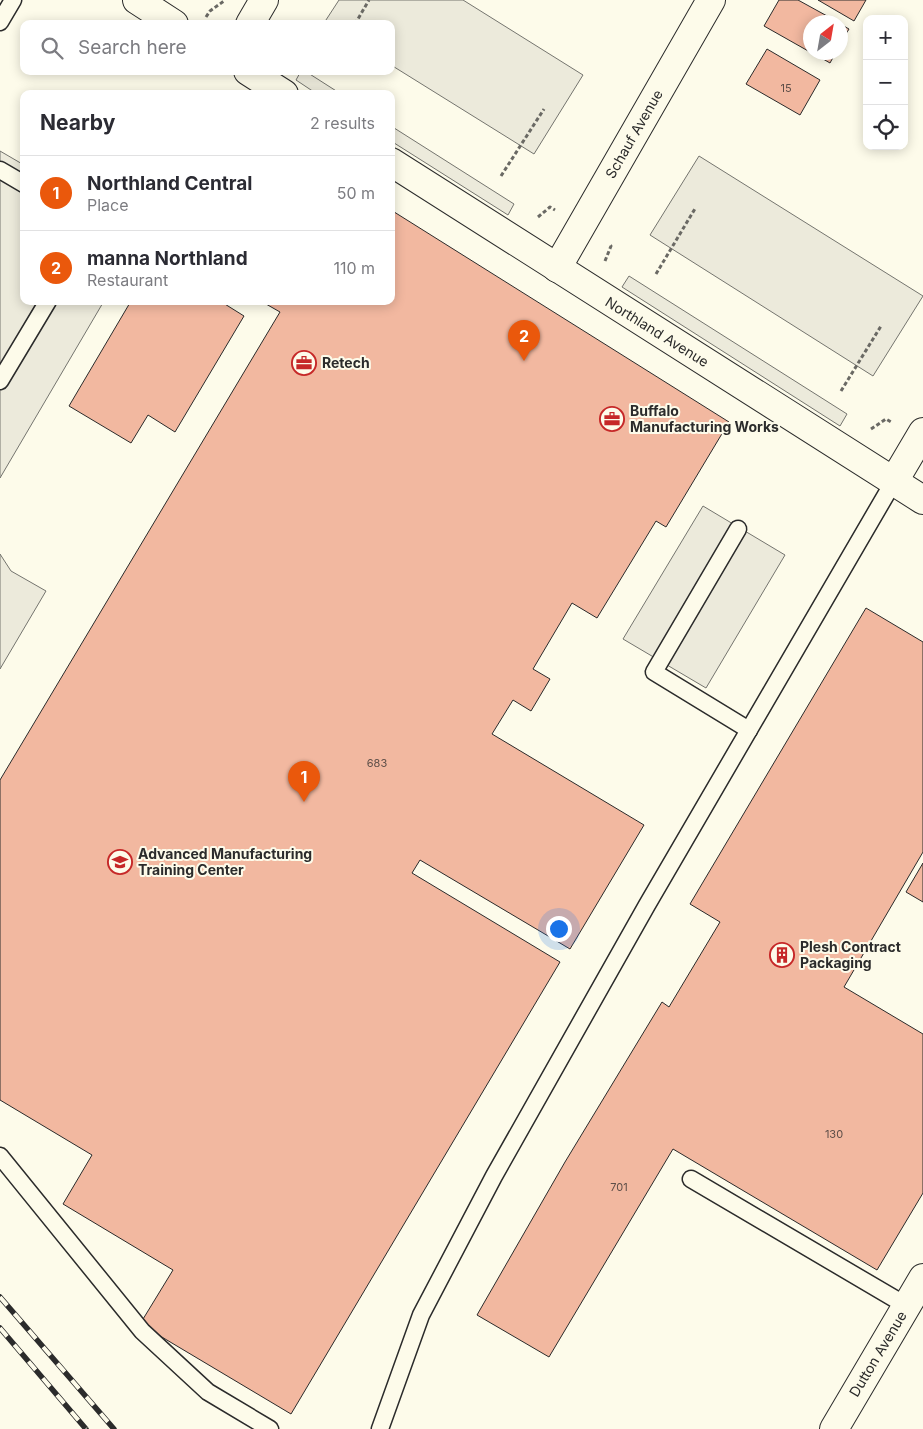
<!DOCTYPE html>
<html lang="en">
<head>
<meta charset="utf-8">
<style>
  :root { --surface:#fff; --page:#f7f7f7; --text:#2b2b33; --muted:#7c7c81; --line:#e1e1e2; --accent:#ea580c }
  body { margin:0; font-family:Inter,sans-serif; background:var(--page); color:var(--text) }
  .controls { position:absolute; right:15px; top:15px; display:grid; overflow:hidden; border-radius:10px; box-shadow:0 2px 12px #0003 }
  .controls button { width:45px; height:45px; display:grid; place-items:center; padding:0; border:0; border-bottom:1px solid var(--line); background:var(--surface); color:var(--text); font:25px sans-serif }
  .compass { position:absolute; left:803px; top:15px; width:45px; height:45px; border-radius:50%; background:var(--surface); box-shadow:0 2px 12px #0003; rotate:31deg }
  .you { position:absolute; left:558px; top:928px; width:18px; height:18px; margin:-12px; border:4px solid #fff; border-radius:50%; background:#1a73e8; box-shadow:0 0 0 8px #1a73e833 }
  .badge { display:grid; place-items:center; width:32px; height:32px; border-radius:50%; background:var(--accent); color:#fff; font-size:16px; font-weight:700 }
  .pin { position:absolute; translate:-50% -41px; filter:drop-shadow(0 1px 2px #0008) }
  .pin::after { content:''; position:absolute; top:26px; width:18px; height:15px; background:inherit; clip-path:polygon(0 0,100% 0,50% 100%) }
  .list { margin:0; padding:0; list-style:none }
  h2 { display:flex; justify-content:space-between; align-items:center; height:65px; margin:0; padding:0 20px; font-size:21px }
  h2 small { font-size:16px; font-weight:400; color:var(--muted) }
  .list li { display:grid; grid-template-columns:32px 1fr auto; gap:15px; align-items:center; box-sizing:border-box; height:75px; padding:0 20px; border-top:1px solid var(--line) }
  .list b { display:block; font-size:19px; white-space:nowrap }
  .list p { margin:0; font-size:16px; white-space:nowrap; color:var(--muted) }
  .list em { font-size:16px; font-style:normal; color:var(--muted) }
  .icon { flex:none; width:28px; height:28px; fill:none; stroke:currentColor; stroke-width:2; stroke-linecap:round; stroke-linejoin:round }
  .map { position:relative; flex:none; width:923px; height:1429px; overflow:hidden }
  .search { position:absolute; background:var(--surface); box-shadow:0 2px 12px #0003; left:20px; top:20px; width:375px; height:55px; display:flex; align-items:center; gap:12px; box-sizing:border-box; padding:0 18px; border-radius:10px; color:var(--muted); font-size:19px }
  .panel { position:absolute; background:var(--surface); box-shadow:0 2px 12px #0003; left:20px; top:90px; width:375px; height:215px; border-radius:10px }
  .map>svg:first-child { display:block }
  .parking { fill:#eceadb; stroke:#74746e }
  .building { fill:#f2b8a0; stroke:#2b2b2b }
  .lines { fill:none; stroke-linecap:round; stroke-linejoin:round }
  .service-casing { stroke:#2b2b2b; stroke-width:19 }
  .minor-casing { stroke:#2b2b2b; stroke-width:30 }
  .path { stroke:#6a6964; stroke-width:3; stroke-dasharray:4 2.5; stroke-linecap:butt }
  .service { stroke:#fdfbea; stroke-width:16 }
  .minor { stroke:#fdfbea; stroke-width:28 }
  .rail-casing { stroke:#2b2b2b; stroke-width:5.5 }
  .rail { stroke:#fdfbea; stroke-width:4; stroke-dasharray:11; stroke-linecap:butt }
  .labels { text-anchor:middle; stroke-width:4; stroke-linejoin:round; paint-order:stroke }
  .number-label { font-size:11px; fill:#5d4e48 }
  .street-label { font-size:14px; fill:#2b2b2b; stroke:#fdfbea }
  .poi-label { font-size:14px; font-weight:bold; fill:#2b2b2b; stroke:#fdfbea; text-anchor:start }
</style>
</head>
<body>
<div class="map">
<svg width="923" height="1429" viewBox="0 0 923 1429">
  <rect width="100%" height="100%" fill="#fdfbea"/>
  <!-- parking -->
  <g class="parking">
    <polygon points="339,0 463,0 583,75 534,154 391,65 391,24 324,23"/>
    <polygon points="301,71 305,71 341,94 317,94 296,80"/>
    <polygon points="391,126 514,204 508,215 391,141"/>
    <polygon points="0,151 24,165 24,301 104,301 0,478"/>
    <polygon points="699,156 923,296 873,376 650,235"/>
    <polygon points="629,276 847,414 840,426 622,287"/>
    <polygon points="703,506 785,555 706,688 623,639"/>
    <polygon points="0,554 11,571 46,591 0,669"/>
  </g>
  <!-- building -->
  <g class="building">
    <polygon points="779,0 798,0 838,22 810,22 810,52 764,26"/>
    <polygon points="818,0 866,0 854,21"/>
    <polygon points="840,24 849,29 840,44"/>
    <polygon points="767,49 820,80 800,115 746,84"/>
    <polygon points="811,52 836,52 830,63"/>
    <polygon points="391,210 729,422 666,527 656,521 597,618 572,603 533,669 550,679 531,711 513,700 492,734 644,825 570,949 420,860 412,873 560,962 291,1414 140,1324 173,1270 63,1204 92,1155 0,1100 0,780 280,312 266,304 268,301 391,301"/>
    <polygon points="131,301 220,301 244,316 175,432 148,415 131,443 69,406"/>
    <polygon points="866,608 923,642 923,852 844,987 923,1034 923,1193 877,1270 673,1149 549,1357 477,1315 565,1162 662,1002 669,1007 720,922 690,904"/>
    <polygon points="923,863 923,902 906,892"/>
  </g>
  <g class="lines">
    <defs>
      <g id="service">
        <polyline points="0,22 13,0"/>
        <polyline points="0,170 24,184"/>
        <polyline points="0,381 48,301"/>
        <polyline points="738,529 654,672 749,730"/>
        <polyline points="0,1156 142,1331 208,1392 270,1429"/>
        <polyline points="691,1179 907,1306"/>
        <polyline points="380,1429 421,1315 494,1176 647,905 894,481"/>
      </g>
      <g id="minor">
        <polyline points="137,0 174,24"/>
        <polyline points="250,24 264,0"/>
        <polyline points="248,71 284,94"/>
        <polyline points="391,162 923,500"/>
        <polyline points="557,268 711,0"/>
        <polyline points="894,481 923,432"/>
        <polyline points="834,1429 923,1278"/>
      </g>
    </defs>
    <!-- service casing -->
    <use href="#service" class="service-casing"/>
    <!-- minor casing -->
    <use href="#minor" class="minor-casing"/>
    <!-- path -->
    <g class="path">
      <polyline points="206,17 210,11 224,1"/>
      <polyline points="355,24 369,0"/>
      <polyline points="501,176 544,109"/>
      <polyline points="538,217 550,207 555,210"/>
      <polyline points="605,261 611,246 609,244"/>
      <polyline points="656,274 696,207"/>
      <polyline points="841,391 881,326"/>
      <polyline points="871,429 886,419 891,422"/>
    </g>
    <!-- service -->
    <use href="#service" class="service"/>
    <!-- minor -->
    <use href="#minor" class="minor"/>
    <defs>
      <g id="rail">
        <polyline points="0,1297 114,1429"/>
        <polyline points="0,1328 86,1429"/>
      </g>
    </defs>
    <!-- rail casing -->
    <use href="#rail" class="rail-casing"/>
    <!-- rail -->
    <use href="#rail" class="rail"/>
  </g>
  <!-- icons -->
  <defs>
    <symbol id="office-ring" viewBox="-11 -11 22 22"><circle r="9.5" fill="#fdfbea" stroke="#c62828" stroke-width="1.5"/><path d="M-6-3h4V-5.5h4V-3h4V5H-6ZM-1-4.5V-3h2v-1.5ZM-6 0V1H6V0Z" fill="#c62828"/></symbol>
    <symbol id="school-ring" viewBox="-11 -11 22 22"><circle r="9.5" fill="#fdfbea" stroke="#c62828" stroke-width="1.5"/><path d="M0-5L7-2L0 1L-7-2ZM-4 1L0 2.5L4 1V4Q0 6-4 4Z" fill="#c62828"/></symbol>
    <symbol id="building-ring" viewBox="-11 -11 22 22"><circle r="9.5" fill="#fdfbea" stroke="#c62828" stroke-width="1.5"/><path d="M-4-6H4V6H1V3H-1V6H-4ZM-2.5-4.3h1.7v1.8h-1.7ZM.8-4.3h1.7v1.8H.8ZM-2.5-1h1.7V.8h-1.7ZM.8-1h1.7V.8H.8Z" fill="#c62828"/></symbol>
  </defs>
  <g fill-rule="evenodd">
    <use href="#office-ring" x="290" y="349" width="28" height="28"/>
    <use href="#office-ring" x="598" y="405" width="28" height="28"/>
    <use href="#school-ring" x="106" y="848" width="28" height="28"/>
    <use href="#building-ring" x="768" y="941" width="28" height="28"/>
  </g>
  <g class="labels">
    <!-- number labels -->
    <g class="number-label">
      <text x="786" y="92">15</text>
      <text x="377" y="767">683</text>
      <text x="834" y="1138">130</text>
      <text x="619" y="1191">701</text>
    </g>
    <!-- street labels -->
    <g class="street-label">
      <text transform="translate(634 134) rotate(-60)" y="5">Schauf Avenue</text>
      <text transform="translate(657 332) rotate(32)" y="5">Northland Avenue</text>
      <text transform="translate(878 1354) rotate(-59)" y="5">Dutton Avenue</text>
    </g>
    <!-- poi labels -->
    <g class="poi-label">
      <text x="322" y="368">Retech</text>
      <text x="630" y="416">Buffalo<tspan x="630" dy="16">Manufacturing Works</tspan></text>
      <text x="138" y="859">Advanced Manufacturing<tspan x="138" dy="16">Training Center</tspan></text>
      <text x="800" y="952">Plesh Contract<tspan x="800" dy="16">Packaging</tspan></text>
    </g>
  </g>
</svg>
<div class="controls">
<button>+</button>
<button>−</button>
<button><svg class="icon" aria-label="locate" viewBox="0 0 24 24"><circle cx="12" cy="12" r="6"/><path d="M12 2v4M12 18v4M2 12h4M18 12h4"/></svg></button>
</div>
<svg class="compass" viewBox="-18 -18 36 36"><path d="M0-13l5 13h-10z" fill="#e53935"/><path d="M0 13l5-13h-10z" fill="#7c7c81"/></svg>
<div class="you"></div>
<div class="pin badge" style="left:304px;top:802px">1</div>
<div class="pin badge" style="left:524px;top:361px">2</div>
<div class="search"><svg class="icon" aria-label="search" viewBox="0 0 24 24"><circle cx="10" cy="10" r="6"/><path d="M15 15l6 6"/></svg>Search here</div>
<section class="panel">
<h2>Nearby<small>2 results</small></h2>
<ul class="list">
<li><span class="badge">1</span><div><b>Northland Central</b><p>Place</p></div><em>50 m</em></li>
<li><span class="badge">2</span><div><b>manna Northland</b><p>Restaurant</p></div><em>110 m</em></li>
</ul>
</section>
</div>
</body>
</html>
